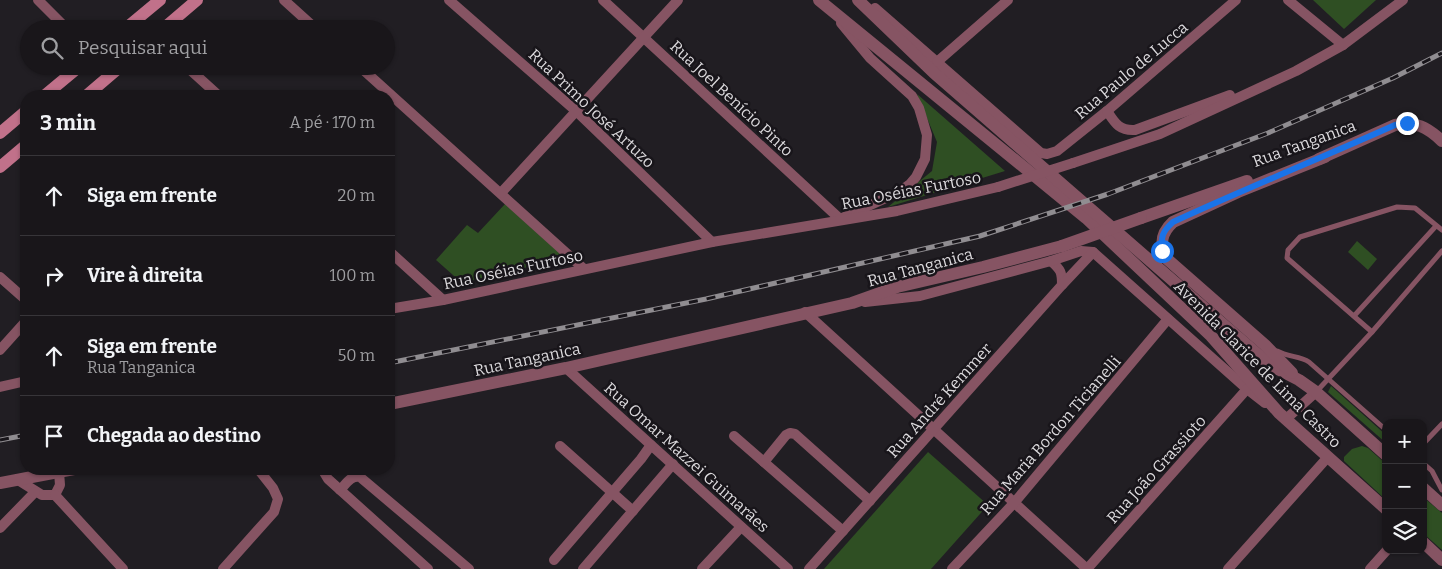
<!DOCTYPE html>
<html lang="pt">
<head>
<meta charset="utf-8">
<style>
  :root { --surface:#19161a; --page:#262327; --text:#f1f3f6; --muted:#9f9fa2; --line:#373539 }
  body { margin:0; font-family:Bitter,serif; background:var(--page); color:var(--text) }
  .controls { position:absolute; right:15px; bottom:15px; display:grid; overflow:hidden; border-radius:10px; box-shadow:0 1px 4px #0004 }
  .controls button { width:45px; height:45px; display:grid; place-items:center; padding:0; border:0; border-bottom:1px solid var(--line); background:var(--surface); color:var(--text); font:25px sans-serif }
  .stop { position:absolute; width:15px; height:15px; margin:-11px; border:4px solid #1a73e8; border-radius:50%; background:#fff }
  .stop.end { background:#1a73e8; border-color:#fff; box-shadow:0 1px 5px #0008 }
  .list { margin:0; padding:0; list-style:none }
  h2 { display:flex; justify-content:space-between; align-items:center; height:65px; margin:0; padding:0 20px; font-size:21px }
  h2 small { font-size:16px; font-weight:400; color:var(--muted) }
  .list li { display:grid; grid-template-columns:32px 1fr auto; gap:15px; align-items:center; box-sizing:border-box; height:80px; padding:0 20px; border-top:1px solid var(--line) }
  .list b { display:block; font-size:19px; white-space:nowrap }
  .list p { margin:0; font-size:16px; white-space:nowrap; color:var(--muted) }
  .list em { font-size:16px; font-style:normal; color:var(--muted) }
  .icon { flex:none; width:28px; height:28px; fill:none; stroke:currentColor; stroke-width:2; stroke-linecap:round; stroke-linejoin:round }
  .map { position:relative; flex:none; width:1442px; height:569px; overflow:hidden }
  .search { position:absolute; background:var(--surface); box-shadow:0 1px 4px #0004; left:20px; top:20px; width:375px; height:55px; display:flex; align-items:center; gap:12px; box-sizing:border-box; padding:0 18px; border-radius:28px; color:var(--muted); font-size:19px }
  .panel { position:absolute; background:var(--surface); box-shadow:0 1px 4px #0004; left:20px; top:90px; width:375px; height:385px; border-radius:20px }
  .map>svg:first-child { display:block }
  .green { fill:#2f4f23 }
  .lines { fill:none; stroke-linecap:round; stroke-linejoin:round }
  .service { stroke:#865463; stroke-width:5 }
  .minor { stroke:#865463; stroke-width:10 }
  .tertiary { stroke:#865463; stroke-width:12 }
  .secondary { stroke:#c1718a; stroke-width:12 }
  .rail-casing { stroke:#908d91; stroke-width:5 }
  .rail { stroke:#18151a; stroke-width:3; stroke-dasharray:9; stroke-linecap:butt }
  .minor-bridge { stroke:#865463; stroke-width:10 }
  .tertiary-bridge { stroke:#865463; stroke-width:12 }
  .route { stroke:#1a73e8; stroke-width:6 }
  .labels { text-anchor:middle; stroke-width:5; stroke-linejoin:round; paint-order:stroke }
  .street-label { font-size:16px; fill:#dcdadd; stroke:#18151a }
</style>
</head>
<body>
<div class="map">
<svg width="1442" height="569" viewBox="0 0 1442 569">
  <rect width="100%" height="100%" fill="#211e23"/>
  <!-- green -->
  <g class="green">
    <polygon points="1313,0 1376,0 1344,29"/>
    <polygon points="917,94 1005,171 888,207 932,171 937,142"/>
    <polygon points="505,204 565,258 462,283 436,260 467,225 478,233"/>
    <polygon points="1357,241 1377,259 1368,270 1348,252"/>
    <polygon points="1331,386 1386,435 1386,443 1328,392"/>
    <polygon points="1362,446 1368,448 1386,464 1386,500 1344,461 1344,457 1352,449"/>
    <polygon points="928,452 988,505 931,569 824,569"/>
    <polygon points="1423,497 1442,513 1442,550 1423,533"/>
  </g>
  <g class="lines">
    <!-- service -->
    <g class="service">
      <polyline points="1354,316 1436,226"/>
      <polyline points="1372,332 1287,258 1288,250 1300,237 1397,207 1415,208 1442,230"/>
      <path d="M1277 351C1288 357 1300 356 1309 362L1386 430"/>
      <polyline points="1316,392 1372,332 1442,251"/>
      <polyline points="1423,444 1442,424"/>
      <polyline points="1423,463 1432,471 1442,490"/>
    </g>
    <!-- minor -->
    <g class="minor">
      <polyline points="38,0 67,29"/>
      <polyline points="284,0 316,29"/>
      <polyline points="449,0 576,111 712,242"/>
      <polyline points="603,0 840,219 899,192 910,184 916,177 925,159 927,135 919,108 912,96 870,58 841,23"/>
      <polyline points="1288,0 1343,45"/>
      <polyline points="875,8 1041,153 1047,154 1057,151 1107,111 1236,0"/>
      <polyline points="937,62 1008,0"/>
      <polyline points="103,66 111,75"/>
      <polyline points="186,66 219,96"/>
      <polyline points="359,66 584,269"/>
      <path d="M1107 111C1115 123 1119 131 1135 130L1230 95"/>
      <polyline points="1073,163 1160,134 1296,71 1343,45 1403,0"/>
      <polyline points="501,193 678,0"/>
      <polyline points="389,251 443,300"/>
      <path d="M1051 261C1061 270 1062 272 1062 285"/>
      <polyline points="0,277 26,300"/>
      <polyline points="865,302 920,296 1051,261 1081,251 1093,252 1247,389 1265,403"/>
      <polyline points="389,309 443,300 712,242 897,211 998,187"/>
      <polyline points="805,312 1087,569"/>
      <polyline points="0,350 26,321"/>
      <polyline points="566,368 788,569"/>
      <polyline points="0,387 26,381"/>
      <polyline points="1286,419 1316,392"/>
      <polyline points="734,436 843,531"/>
      <polyline points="560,446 633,511"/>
      <polyline points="764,462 786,435 790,433 795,434 870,501"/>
      <polyline points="322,469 328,479 428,569"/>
      <polyline points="18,480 42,495 55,495 60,485 59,472"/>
      <path d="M340 490C346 484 351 475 360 477L469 569"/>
      <polyline points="55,495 123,569"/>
      <polyline points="0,528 35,492"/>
      <polyline points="554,560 641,459 651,445"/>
      <polyline points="223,569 274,512 278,499 273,488 258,469"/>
      <polyline points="583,569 673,464"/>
      <polyline points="702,569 741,527"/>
      <polyline points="809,569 1062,285 1093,252"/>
      <polyline points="952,569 1014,503 1168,319"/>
      <polyline points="1087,569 1247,389"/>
      <polyline points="1228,569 1327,458"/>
      <polyline points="1370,569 1387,550"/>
    </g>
    <!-- tertiary -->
    <g class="tertiary">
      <polyline points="819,0 1086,218 1211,336 1279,413 1386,509"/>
      <polyline points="858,0 934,73 1270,365 1299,380 1316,392 1386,455"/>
      <path d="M1319 159 1395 125C1416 121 1427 127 1442 141"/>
      <polyline points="1141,218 1247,181"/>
      <path d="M1292 373 1265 345 1167 259C1159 244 1161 233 1173 222L1238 192 1325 157"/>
      <polyline points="389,404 566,368 852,303 897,287 983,267 1062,246"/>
      <polyline points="0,483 74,469"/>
      <polyline points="1423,488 1442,505"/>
      <polyline points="1423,542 1442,560"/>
    </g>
    <!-- secondary -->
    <g class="secondary">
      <polyline points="125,29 160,0"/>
      <polyline points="163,29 197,0"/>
      <polyline points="44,96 80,66"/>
      <polyline points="86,96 121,66"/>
      <polyline points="0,133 26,111"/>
      <polyline points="0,167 26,145"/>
    </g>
    <defs>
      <g id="rail">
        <polyline points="389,363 706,299 980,236 1108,194 1268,133 1393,78 1442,53"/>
        <polyline points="0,440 26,435"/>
      </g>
    </defs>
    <!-- rail casing -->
    <use href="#rail" class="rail-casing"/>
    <!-- rail -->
    <use href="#rail" class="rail"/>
    <!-- minor-bridge -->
    <polyline class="minor-bridge" points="998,187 1073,163"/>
    <!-- tertiary-bridge -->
    <polyline class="tertiary-bridge" points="1062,246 1141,218"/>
  </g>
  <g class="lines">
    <!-- route -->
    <path class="route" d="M1162 251C1161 236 1162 232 1173 222 1247 188 1321 158 1395 125L1407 123"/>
  </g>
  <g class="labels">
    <!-- street labels -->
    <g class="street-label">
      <text transform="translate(1131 70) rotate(-40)" y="6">Rua Paulo de Lucca</text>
      <text transform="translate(732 98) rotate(43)" y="6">Rua Joel Benício Pinto</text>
      <text transform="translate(592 108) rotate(43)" y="6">Rua Primo José Artuzo</text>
      <text transform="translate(1304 143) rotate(-20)" y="6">Rua Tanganica</text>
      <text transform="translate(911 190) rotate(-11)" y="6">Rua Oséias Furtoso</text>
      <text transform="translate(920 267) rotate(-15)" y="6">Rua Tanganica</text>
      <text transform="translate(513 269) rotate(-12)" y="6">Rua Oséias Furtoso</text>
      <text transform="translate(527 359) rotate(-12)" y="6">Rua Tanganica</text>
      <text transform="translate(1258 364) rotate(45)" y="6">Avenida Clarice de Lima Castro</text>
      <text transform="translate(939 400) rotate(-48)" y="6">Rua André Kemmer</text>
      <text transform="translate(1050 435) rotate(-49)" y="6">Rua Maria Bordon Ticianelli</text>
      <text transform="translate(687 457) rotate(42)" y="6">Rua Omar Mazzei Guimarães</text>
      <text transform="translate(1156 469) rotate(-48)" y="6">Rua João Grassioto</text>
    </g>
  </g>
</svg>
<div class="controls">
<button>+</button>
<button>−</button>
<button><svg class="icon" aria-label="layers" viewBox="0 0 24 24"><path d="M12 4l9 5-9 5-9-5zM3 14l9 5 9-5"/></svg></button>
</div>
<div class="stop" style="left:1162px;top:251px"></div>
<div class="stop end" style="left:1407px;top:123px"></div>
<div class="search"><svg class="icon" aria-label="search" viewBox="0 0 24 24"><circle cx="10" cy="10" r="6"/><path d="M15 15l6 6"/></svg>Pesquisar aqui</div>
<section class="panel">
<h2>3 min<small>A pé · 170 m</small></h2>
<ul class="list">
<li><svg class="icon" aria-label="ahead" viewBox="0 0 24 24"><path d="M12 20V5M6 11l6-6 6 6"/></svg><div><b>Siga em frente</b></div><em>20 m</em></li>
<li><svg class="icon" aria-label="right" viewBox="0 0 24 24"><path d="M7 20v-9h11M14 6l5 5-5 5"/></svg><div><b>Vire à direita</b></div><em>100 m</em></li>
<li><svg class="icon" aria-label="ahead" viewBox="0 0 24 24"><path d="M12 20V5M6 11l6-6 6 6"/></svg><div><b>Siga em frente</b><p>Rua Tanganica</p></div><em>50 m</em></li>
<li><svg class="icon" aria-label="arrive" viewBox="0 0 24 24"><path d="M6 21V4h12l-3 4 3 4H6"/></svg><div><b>Chegada ao destino</b></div></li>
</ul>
</section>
</div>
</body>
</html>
